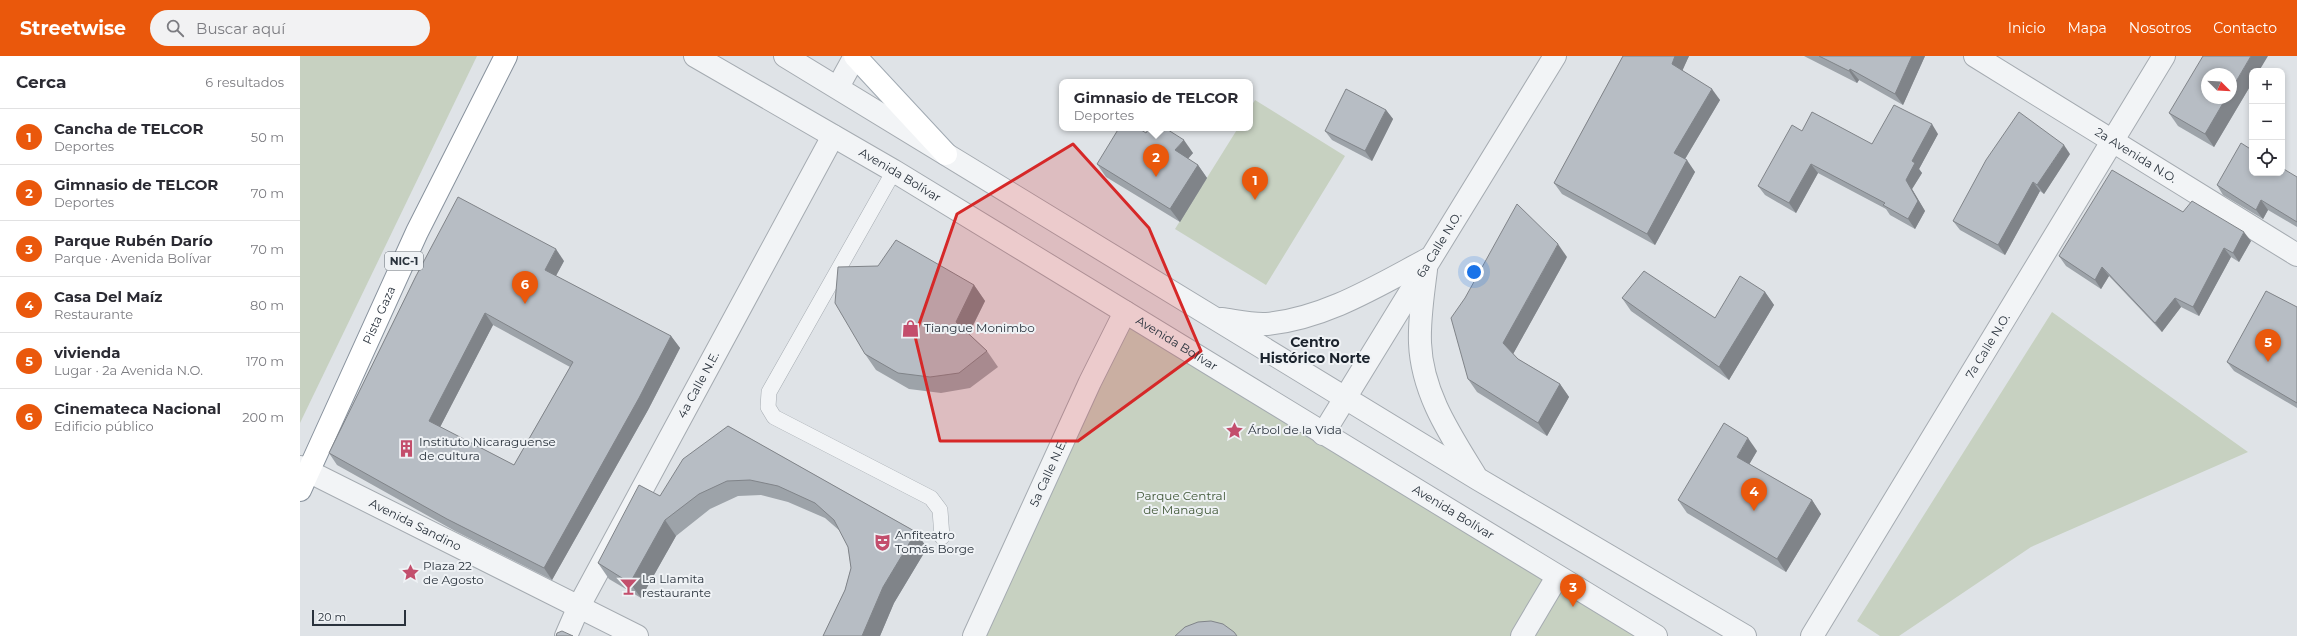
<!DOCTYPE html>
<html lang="es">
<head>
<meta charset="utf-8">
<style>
  :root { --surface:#fff; --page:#f2f2f3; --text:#2b2b33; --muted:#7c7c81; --line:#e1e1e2; --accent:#ea580c }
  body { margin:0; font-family:Montserrat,sans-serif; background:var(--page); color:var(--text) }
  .controls { position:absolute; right:12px; top:12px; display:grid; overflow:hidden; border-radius:8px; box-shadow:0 2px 6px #0003 }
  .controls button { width:36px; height:36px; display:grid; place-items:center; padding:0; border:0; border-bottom:1px solid var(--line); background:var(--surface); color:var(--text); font:20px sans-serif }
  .compass { position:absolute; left:1901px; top:12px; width:36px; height:36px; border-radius:50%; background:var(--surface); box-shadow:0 2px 6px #0003; rotate:114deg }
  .scale { position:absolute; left:12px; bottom:10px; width:94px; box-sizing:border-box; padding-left:4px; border:2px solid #2a333d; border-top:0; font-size:11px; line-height:14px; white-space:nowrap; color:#2a333d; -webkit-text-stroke:3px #eff2f5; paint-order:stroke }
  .you { position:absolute; left:1174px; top:216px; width:14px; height:14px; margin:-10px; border:3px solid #fff; border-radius:50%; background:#1a73e8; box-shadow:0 0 0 6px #1a73e833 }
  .badge { display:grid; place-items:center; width:26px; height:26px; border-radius:50%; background:var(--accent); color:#fff; font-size:13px; font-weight:700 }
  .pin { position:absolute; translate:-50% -33px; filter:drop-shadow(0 1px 2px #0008) }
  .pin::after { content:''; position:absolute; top:21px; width:14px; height:12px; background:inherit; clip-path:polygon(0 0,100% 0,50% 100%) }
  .popup { position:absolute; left:759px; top:23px; width:194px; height:52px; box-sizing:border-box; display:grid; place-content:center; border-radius:8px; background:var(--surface); filter:drop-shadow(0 1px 3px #0005); font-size:13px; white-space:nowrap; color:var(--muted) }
  .popup b { font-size:15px; color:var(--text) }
  .popup::after { content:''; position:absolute; left:50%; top:100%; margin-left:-8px; border:8px solid transparent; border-top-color:var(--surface) }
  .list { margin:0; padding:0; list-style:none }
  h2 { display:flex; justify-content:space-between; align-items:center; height:52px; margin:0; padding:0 16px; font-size:17px }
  h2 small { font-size:13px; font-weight:400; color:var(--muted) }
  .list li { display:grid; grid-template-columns:26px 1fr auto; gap:12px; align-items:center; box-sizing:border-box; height:56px; padding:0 16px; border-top:1px solid var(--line) }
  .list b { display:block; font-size:15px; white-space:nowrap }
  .list p { margin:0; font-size:13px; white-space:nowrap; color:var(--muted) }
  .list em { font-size:13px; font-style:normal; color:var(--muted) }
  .icon { flex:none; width:22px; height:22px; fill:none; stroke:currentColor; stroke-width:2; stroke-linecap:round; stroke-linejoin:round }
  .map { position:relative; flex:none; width:1997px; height:580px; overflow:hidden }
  header { display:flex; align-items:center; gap:24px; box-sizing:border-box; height:56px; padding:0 20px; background:var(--accent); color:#fff }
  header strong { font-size:19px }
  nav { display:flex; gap:22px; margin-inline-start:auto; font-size:14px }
  .search { width:280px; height:36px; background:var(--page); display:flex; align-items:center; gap:10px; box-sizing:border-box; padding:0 14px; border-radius:22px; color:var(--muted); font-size:15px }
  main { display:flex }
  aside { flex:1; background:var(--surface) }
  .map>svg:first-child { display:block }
  .green { fill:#c7d1c1 }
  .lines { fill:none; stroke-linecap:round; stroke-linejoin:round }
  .service-casing { stroke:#a5abb1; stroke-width:16 }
  .pedestrian-casing { stroke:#a5abb1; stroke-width:24 }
  .minor-casing { stroke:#a5abb1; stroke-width:24 }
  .tertiary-casing { stroke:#a5abb1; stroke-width:24 }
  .primary-casing { stroke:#a0a9b2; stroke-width:24 }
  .trunk-casing { stroke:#88929d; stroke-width:24 }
  .service { stroke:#f2f4f6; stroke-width:15 }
  .pedestrian { stroke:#f2f4f6; stroke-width:22 }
  .minor { stroke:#f2f4f6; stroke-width:22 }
  .tertiary { stroke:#f2f4f6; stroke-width:22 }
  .primary { stroke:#fff; stroke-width:22 }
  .trunk { stroke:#fff; stroke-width:22 }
  .wall { fill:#9da3a9; fill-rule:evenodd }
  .shaded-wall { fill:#808489 }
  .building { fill:#b7bdc4; stroke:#808489; fill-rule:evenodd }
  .marked { fill:#d62828; fill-opacity:0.2; stroke:#d62828; stroke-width:3; stroke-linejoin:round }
  .labels { text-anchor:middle; stroke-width:4; stroke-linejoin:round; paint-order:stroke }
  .shield { fill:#eff2f5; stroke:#656c74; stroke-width:1 }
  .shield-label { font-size:11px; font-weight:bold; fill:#2a333d }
  .street-label { font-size:12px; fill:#2a333d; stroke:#eff2f5 }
  .poi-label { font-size:12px; fill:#2a333d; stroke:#eff2f5; text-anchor:start }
  .park-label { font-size:12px; fill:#415838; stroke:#eff2f5 }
  .quarter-label { font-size:14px; font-weight:bold; fill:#1c242e; stroke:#eff2f5 }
</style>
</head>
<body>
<header>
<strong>Streetwise</strong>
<div class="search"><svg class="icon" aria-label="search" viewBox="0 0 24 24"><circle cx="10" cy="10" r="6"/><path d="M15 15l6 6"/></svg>Buscar aquí</div>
<nav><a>Inicio</a><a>Mapa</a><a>Nosotros</a><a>Contacto</a></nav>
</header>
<main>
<aside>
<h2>Cerca<small>6 resultados</small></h2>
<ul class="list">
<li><span class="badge">1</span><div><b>Cancha de TELCOR</b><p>Deportes</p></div><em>50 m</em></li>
<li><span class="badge">2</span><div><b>Gimnasio de TELCOR</b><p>Deportes</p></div><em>70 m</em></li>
<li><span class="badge">3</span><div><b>Parque Rubén Darío</b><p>Parque · Avenida Bolívar</p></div><em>70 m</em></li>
<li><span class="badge">4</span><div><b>Casa Del Maíz</b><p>Restaurante</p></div><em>80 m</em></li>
<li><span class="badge">5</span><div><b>vivienda</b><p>Lugar · 2a Avenida N.O.</p></div><em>170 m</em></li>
<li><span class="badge">6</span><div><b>Cinemateca Nacional</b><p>Edificio público</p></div><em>200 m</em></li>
</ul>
</aside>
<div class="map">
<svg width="1997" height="580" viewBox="0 0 1997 580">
  <rect width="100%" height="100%" fill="#dfe3e7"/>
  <!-- green -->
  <g class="green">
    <polygon points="0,0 177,0 0,367"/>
    <polygon points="955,44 1045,100 966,229 875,173 938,72 950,72 950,52"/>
    <polygon points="825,256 1356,580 674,580"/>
    <polygon points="1752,256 1948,396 1731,491 1599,580 1580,580 1557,565"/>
  </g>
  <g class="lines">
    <defs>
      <polyline id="service" points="594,115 469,336 468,351 474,361 631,442 640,454 642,481"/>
      <g id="pedestrian">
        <path id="s1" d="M0 411 337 580"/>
        <path id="s2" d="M266 580 279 550 533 80"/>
        <path id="s3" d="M674 580 790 326 825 256"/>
        <polyline points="1222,580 1257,521"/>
      </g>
      <g id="minor">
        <path id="s4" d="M1675 0 1997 199"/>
        <polyline points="538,31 555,0"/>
        <path id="s5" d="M1512 580 1864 0"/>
      </g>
      <g id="tertiary">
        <path id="s6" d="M395 0 594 115 1356 580"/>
        <polyline points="485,0 1178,423 1445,580"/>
        <path d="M1126 214C1123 238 1119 263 1120 287 1122 337 1150 378 1175 419"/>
        <path d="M921 263C936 265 952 269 967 268 1026 262 1077 230 1128 203"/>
        <path id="s7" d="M1023 378 1255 0"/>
      </g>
      <polyline id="primary" points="555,0 646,98"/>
      <g id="trunk">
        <path id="s8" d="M0 434 117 176 206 0"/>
      </g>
    </defs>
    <!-- service casing -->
    <use href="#service" class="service-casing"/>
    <!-- pedestrian casing -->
    <use href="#pedestrian" class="pedestrian-casing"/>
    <!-- minor casing -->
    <use href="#minor" class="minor-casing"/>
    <!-- tertiary casing -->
    <use href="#tertiary" class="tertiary-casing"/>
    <!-- primary casing -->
    <use href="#primary" class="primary-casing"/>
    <!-- trunk casing -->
    <use href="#trunk" class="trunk-casing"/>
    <!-- service -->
    <use href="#service" class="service"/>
    <!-- pedestrian -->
    <use href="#pedestrian" class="pedestrian"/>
    <!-- minor -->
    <use href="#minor" class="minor"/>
    <!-- tertiary -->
    <use href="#tertiary" class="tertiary"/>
    <!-- primary -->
    <use href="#primary" class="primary"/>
    <!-- trunk -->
    <use href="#trunk" class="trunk"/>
  </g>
  <!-- wall -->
  <g class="wall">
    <polygon points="1323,0 1389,0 1382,14 1420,44 1385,103 1395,116 1355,189 1262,138 1254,127"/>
    <polygon points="1504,0 1625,0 1603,49 1559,24 1557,27"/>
    <polygon points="1952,15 1952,27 1914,91 1878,70 1869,57"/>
    <polygon points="1086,54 1093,63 1072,105 1032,84 1025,75"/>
    <polygon points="1502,75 1572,88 1638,78 1619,113 1622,117 1612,133 1625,155 1615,173 1590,159 1586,153 1518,117 1496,157 1465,139 1458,130"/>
    <polygon points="846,77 893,97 888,103 898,109 907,122 880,166 806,121 797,108"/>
    <polygon points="1770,98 1744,138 1740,135 1705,199 1660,174 1653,165"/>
    <polygon points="1997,121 1997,171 1968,154 1963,163 1923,139 1917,129"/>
    <polygon points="1883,156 1951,185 1939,206 1931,201 1899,260 1881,251 1862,276 1809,220 1801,233 1766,210 1759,200"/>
    <polygon points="1267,201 1213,298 1218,303 1260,328 1269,341 1247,380 1177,336 1168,323"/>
    <path d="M264 205 256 220 371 280 380 292 348 354 252 524 155 475 37 409 29 397 116 220ZM193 269 270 311 214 409 140 371Z"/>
    <polygon points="578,210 674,229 685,245 669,278 687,295 698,311 670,332 641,337 609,333 576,314 565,298"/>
    <polygon points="1465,236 1474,249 1429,324 1331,255 1322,242 1415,262"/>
    <polygon points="1997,251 1997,352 1934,315 1927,306"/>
    <polygon points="428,370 616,476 627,492 594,547 580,580 523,580 545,534 551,512 548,491 540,475 525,462 488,446 461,439 438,440 410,453 376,480 341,542 309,523 298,507 360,440"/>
    <polygon points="1457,395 1449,408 1512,444 1521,458 1486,516 1387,457 1378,444"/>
  </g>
  <!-- shaded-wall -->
  <g class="shaded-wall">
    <polygon points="1375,0 1389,0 1380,20 1372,8"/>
    <polygon points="1612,0 1625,0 1603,49 1595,38"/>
    <polygon points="1951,0 1968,0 1959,15 1952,15 1952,27 1914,91 1905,78 1926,42 1931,42 1931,34"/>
    <polygon points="1550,13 1559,24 1557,27 1549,15"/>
    <polygon points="1412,33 1420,44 1382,108 1374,97"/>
    <polygon points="1086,54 1093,63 1072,105 1065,95"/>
    <polygon points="1632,68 1638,78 1619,113 1622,117 1612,133 1625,155 1615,173 1608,163 1606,124 1612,105"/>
    <polygon points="884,84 893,97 884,107 875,94"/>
    <polygon points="1764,89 1770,98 1744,138 1737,129"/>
    <polygon points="1387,104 1395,116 1355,189 1347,178"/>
    <polygon points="1511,108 1518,117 1496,157 1489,147"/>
    <polygon points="898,109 907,122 880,166 870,153"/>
    <polygon points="1733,126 1740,135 1705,199 1698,189"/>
    <polygon points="1961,144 1968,154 1963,163 1956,154"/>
    <polygon points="1944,176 1951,185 1939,206 1933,197"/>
    <polygon points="1258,188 1267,201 1212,300 1203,287"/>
    <polygon points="1924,192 1931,201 1899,260 1893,251"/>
    <polygon points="256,193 264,205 253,225 245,214"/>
    <polygon points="1802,211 1809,220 1801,233 1795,224"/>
    <polygon points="674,229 685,245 667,281 656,266"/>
    <polygon points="1465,236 1474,249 1429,324 1419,311"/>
    <polygon points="1875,242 1881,251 1862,276 1855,267"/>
    <polygon points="185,257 193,269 137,377 129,365"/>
    <polygon points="371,280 380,292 348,354 252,524 244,512"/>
    <polygon points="1260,328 1269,341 1247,380 1238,367"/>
    <polygon points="1448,382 1457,395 1446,414 1437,401"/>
    <polygon points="1512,444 1521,458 1486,516 1477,503"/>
    <polygon points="365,464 376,480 341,542 330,527"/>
    <polygon points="616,476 627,492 594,547 580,580 562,580 583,531"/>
  </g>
  <!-- building -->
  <g class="building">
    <polygon points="1323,0 1375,0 1372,8 1412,33 1374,97 1387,104 1347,178 1254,127"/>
    <polygon points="1519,0 1612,0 1595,38 1550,13 1549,15"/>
    <polygon points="1903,0 1951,0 1931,34 1931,18 1907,18 1907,42 1926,42 1905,78 1869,57"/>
    <polygon points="1046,33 1086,54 1065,95 1025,75"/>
    <polygon points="1594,49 1632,68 1612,105 1615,107 1606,124 1618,145 1608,163 1583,149 1585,147 1511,108 1489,147 1458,130 1492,69 1502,75 1512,56 1572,88"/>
    <polygon points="1719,56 1764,89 1737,129 1733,126 1698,189 1653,165 1686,104"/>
    <polygon points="819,72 838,72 846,77 849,72 865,72 884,84 875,94 898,109 870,153 797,108"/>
    <polygon points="1941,87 1952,94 1952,117 1982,117 1982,112 1997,121 1997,166 1961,144 1956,154 1917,129"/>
    <polygon points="1812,114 1883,156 1892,145 1944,176 1933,197 1924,192 1893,251 1875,242 1855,267 1802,211 1795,224 1759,200"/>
    <path d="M158 141 256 193 245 214 371 280 339 342 244 512 147 463 29 397 116 220ZM185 257 273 306 214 409 129 365Z"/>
    <polygon points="1217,148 1258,188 1203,287 1218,303 1260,328 1238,367 1168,323 1151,262 1165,242"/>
    <polygon points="596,184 674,229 656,266 687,295 659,317 630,321 598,317 565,298 535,247 538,211 578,210"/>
    <polygon points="1344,215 1415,262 1440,220 1465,236 1419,311 1322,242"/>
    <polygon points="1966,235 1997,251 1997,347 1927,306"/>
    <polygon points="1424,367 1448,382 1437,401 1512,444 1477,503 1378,444"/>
    <polygon points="428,370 616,476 583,531 562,580 523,580 545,534 551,512 548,491 534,464 515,447 478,430 450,424 427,425 399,438 365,464 330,527 298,507 339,429 360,440 383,403"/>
    <polygon points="911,565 923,568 934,576 937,580 875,580 885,571 898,566"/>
    <polygon points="262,575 273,580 256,580 257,577"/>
  </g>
  <!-- marked area -->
  <path class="marked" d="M773 88 849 172 901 295 778 385H640L615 280 657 158Z"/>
  <!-- icons -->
  <defs>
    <symbol id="shop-bare" viewBox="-9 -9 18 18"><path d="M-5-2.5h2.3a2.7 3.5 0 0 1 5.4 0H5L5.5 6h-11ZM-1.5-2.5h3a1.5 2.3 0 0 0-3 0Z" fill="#c34e6c" stroke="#eff2f5" stroke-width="2.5" paint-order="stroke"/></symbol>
    <symbol id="sight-bare" viewBox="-9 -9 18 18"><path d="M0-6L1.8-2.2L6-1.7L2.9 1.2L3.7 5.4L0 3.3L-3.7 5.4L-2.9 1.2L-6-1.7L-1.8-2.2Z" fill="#c34e6c" stroke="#eff2f5" stroke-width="2.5" paint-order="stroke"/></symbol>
    <symbol id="building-bare" viewBox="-9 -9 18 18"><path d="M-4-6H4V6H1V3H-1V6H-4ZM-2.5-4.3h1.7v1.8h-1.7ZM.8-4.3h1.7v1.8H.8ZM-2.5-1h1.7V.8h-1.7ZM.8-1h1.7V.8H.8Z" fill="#c34e6c" stroke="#eff2f5" stroke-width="2.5" paint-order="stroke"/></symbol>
    <symbol id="theatre-bare" viewBox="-9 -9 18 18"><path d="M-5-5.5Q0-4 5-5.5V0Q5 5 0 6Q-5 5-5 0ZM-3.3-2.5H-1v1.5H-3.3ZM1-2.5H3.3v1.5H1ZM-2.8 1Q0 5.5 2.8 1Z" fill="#c34e6c" stroke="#eff2f5" stroke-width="2.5" paint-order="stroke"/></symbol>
    <symbol id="bar-bare" viewBox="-9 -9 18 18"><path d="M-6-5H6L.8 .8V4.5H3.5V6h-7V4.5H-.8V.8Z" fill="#c34e6c" stroke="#eff2f5" stroke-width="2.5" paint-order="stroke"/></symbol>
  </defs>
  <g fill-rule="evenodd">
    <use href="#shop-bare" x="598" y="260" width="25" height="25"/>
    <use href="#sight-bare" x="922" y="362" width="25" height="25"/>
    <use href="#building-bare" x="94" y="380" width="25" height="25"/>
    <use href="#theatre-bare" x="570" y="474" width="25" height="25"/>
    <use href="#sight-bare" x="98" y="504" width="25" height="25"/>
    <use href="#bar-bare" x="316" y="518" width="25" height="25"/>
  </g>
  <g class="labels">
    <!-- shield labels -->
    <rect class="shield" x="85" y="196" width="38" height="18" rx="3"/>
    <g class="shield-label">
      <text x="104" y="209">NIC-1</text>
    </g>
    <!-- street labels -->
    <g class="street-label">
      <text dy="4" stroke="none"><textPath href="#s4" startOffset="189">2a Avenida N.O.</textPath></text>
      <text dy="4" stroke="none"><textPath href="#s6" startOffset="237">Avenida Bolívar</textPath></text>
      <text dy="4" stroke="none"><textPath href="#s7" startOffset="222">6a Calle N.O.</textPath></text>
      <text dy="4" stroke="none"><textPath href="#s8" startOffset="192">Pista Gaza</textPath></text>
      <text dy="4" stroke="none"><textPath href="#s6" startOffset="561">Avenida Bolívar</textPath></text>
      <text dy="4" stroke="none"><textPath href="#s5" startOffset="339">7a Calle N.O.</textPath></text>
      <text dy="4" stroke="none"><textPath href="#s2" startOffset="284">4a Calle N.E.</textPath></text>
      <text dy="4" stroke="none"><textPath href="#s3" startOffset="179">5a Calle N.E.</textPath></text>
      <text dy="4" stroke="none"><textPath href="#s6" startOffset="885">Avenida Bolívar</textPath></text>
      <text dy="4" stroke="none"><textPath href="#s1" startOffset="129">Avenida Sandino</textPath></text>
    </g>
    <!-- poi labels -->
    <g class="poi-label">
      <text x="624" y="276">Tiangue Monimbo</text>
      <text x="948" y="378">Árbol de la Vida</text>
      <text x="119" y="390">Instituto Nicaraguense<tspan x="119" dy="14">de cultura</tspan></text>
      <text x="595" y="483">Anfiteatro<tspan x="595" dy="14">Tomás Borge</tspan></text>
      <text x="123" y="514">Plaza 22<tspan x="123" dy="14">de Agosto</tspan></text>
      <text x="342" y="527">La Llamita<tspan x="342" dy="14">restaurante</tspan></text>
    </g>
    <!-- park labels -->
    <g class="park-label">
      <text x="881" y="444">Parque Central<tspan x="881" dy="14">de Managua</tspan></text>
    </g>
    <!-- quarter labels -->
    <g class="quarter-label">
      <text x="1015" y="291">Centro<tspan x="1015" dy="16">Histórico Norte</tspan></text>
    </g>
  </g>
</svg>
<div class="controls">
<button>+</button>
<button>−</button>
<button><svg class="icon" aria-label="locate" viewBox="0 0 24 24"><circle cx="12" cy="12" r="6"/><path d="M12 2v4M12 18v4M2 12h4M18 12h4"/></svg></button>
</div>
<svg class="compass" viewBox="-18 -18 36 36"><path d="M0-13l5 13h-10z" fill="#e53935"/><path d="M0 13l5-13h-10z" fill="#7c7c81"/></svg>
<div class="scale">20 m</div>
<div class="you"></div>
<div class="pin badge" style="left:955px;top:144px">1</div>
<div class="pin badge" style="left:856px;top:121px">2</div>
<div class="popup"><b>Gimnasio de TELCOR</b>Deportes</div>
<div class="pin badge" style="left:1273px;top:551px">3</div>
<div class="pin badge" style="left:1454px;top:455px">4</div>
<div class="pin badge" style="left:1968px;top:306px">5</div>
<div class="pin badge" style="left:225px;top:248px">6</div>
</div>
</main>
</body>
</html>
